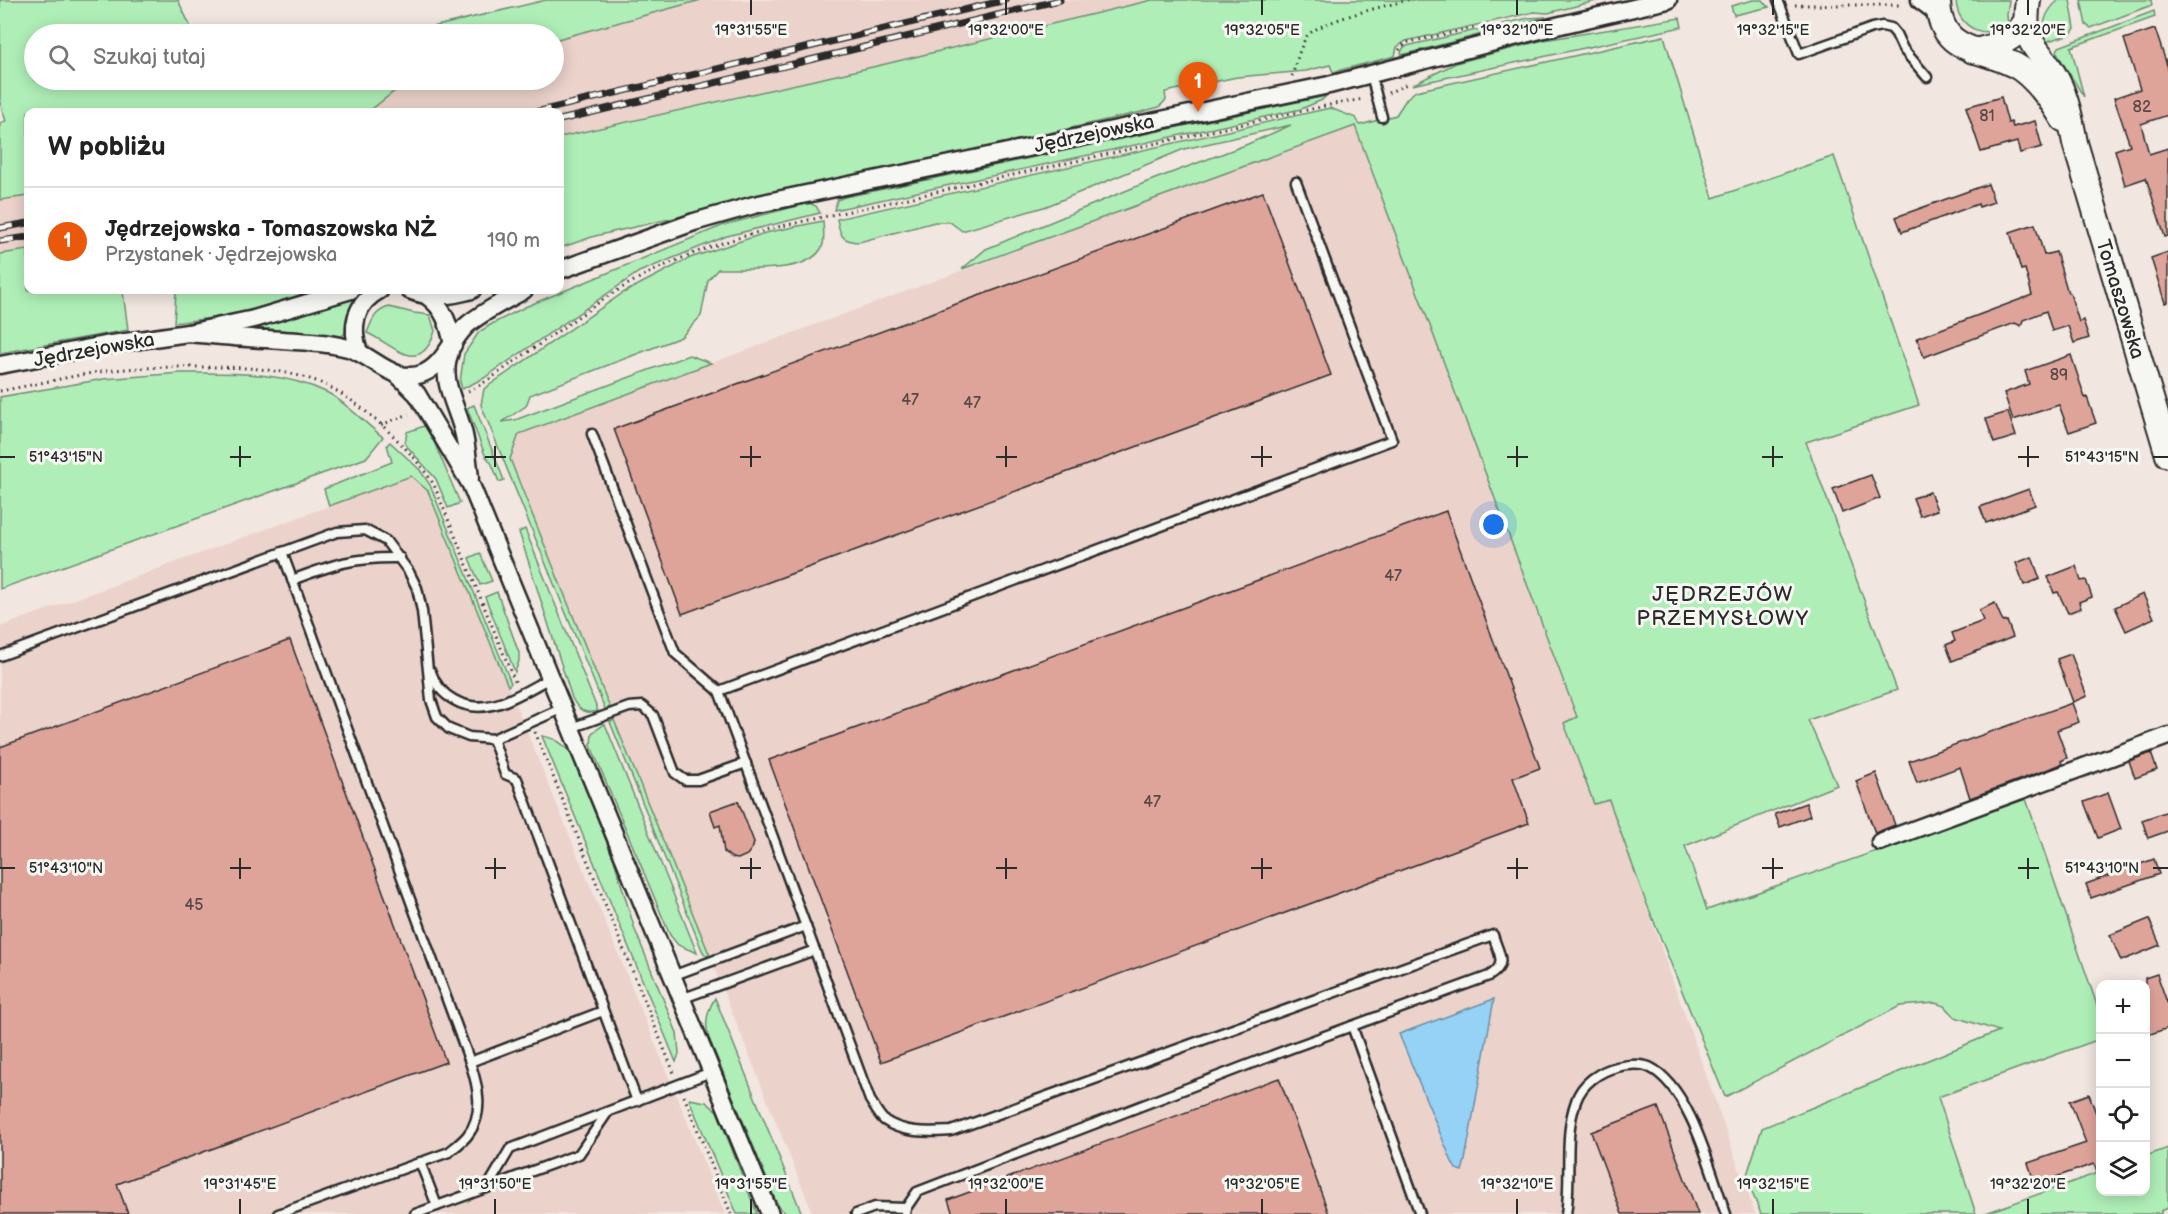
<!DOCTYPE html>
<html lang="pl">
<head>
<meta charset="utf-8">
<style>
  :root { --surface:#fff; --page:#f6f6f6; --text:#222; --muted:#767676; --line:#e0e0e0; --accent:#ea580c }
  body { margin:0; font-family:"Balsamiq Sans",sans-serif; background:var(--page); color:var(--text) }
  .controls { position:absolute; right:18px; bottom:18px; display:grid; overflow:hidden; border-radius:12px; box-shadow:0 3px 15px #0003 }
  .controls button { width:54px; height:54px; display:grid; place-items:center; padding:0; border:0; border-bottom:2px solid var(--line); background:var(--surface); color:var(--text); font:30px sans-serif }
  .you { position:absolute; left:1494px; top:525px; width:21px; height:21px; margin:-15px; border:4px solid #fff; border-radius:50%; background:#1a73e8; box-shadow:0 0 0 9px #1a73e833 }
  .badge { display:grid; place-items:center; width:39px; height:39px; border-radius:50%; background:var(--accent); color:#fff; font-size:20px; font-weight:700 }
  .pin { position:absolute; translate:-50% -50px; filter:drop-shadow(0 2px 3px #0008) }
  .pin::after { content:''; position:absolute; top:32px; width:21px; height:18px; background:inherit; clip-path:polygon(0 0,100% 0,50% 100%) }
  .list { margin:0; padding:0; list-style:none }
  h2 { display:flex; justify-content:space-between; align-items:center; height:78px; margin:0; padding:0 24px; font-size:26px }
  h2 small { font-size:20px; font-weight:400; color:var(--muted) }
  .list li { display:grid; grid-template-columns:39px 1fr auto; gap:18px; align-items:center; box-sizing:border-box; height:108px; padding:0 24px; border-top:2px solid var(--line) }
  .list b { display:block; font-size:22px; white-space:nowrap }
  .list p { margin:0; font-size:20px; white-space:nowrap; color:var(--muted) }
  .list em { font-size:20px; font-style:normal; color:var(--muted) }
  .icon { flex:none; width:33px; height:33px; fill:none; stroke:currentColor; stroke-width:2; stroke-linecap:round; stroke-linejoin:round }
  .map { position:relative; flex:none; width:2168px; height:1214px; overflow:hidden }
  .search { position:absolute; background:var(--surface); box-shadow:0 3px 15px #0003; left:24px; top:24px; width:540px; height:66px; display:flex; align-items:center; gap:15px; box-sizing:border-box; padding:0 21px; border-radius:33px; color:var(--muted); font-size:22px }
  .panel { position:absolute; background:var(--surface); box-shadow:0 3px 15px #0003; left:24px; top:108px; width:540px; height:186px; border-radius:12px }
  .map>svg:first-child { display:block }
  .built { fill:#ebd2cb }
  .green { fill:#afefb7; stroke:#6d8d71; stroke-width:1.5 }
  .water { fill:#96d2f6; stroke:#6b8fa5; stroke-width:1.5 }
  .building { fill:#dea49a; stroke:#2b2b2b; stroke-width:1.5 }
  .lines { fill:none; stroke-linecap:round; stroke-linejoin:round }
  .lane-casing { stroke:#2b2b2b; stroke-width:13 }
  .street-casing { stroke:#2b2b2b; stroke-width:21 }
  .secondary-casing { stroke:#2b2b2b; stroke-width:28 }
  .path { stroke:#2b2b2b; stroke-width:3; stroke-dasharray:1.5 4.5; stroke-linecap:butt }
  .lane { stroke:#f6f6f2; stroke-width:8 }
  .street { stroke:#f6f6f2; stroke-width:16 }
  .secondary { stroke:#f6f6f2; stroke-width:24 }
  .rail-casing { stroke:#2b2b2b; stroke-width:7 }
  .rail { stroke:#f6f6f2; stroke-width:4.5; stroke-dasharray:14; stroke-linecap:butt }
  .ticks { fill:none; stroke:#2b2b2b; stroke-width:2 }
  .labels { text-anchor:middle; stroke-width:6; stroke-linejoin:round; paint-order:stroke }
  .number-label { font-size:16px; fill:#584947 }
  .street-label { font-size:20px; fill:#2b2b2b; stroke:#f6f6f2 }
  .neighbourhood-label { font-size:21px; letter-spacing:1.5px; fill:#2b2b2b; stroke:#f6f6f2 }
  .ticks-label { font-size:15px; text-anchor:middle; fill:#2b2b2b; stroke:#f6f6f2; stroke-width:6; stroke-linejoin:round; paint-order:stroke }
</style>
</head>
<body>
<div class="map">
<svg width="2168" height="1214" viewBox="0 0 2168 1214">
  <rect width="100%" height="100%" fill="#f1e6e0"/>
  <filter id="ink" filterUnits="userSpaceOnUse"><feTurbulence type="fractalNoise" baseFrequency=".0167" numOctaves="2"/><feDisplacementMap in="SourceGraphic" scale="12" xChannelSelector="R" yChannelSelector="G"/><feConvolveMatrix kernelMatrix="1 2 1 2 8 2 1 2 1" color-interpolation-filters="sRGB"/></filter>
  <g filter="url(#ink)">
    <!-- built -->
    <g class="built">
      <polygon points="701,0 1152,0 877,66 560,137 560,112 368,112 400,87 419,80 554,80 554,40"/>
      <polygon points="1355,126 1577,717 1564,724 1594,804 1609,800 1755,1214 813,1214 510,459 519,434"/>
      <polygon points="28,196 28,250 0,254 0,200"/>
      <polygon points="411,476 428,491 725,1214 0,1214 0,627"/>
    </g>
    <!-- green -->
    <g class="green">
      <polygon points="0,0 178,0 194,34 34,34 34,80 419,80 400,87 368,112 28,112 28,196 0,200 0,123 6,121 0,103"/>
      <polygon points="546,0 701,0 554,40 554,34 403,34"/>
      <polygon points="1152,0 1600,0 1548,13 1534,12 1406,41 1397,47 1395,56 1333,72 1330,65 1306,71 1237,77 1165,92 1166,100 1159,107 1141,112 595,236 560,248 560,137 877,66"/>
      <polygon points="1753,0 1763,0 1769,7 1734,15 1731,6"/>
      <path d="M1956 0H2009L2007 15 2008 26C1986 40 1957 29 1956 0Z"/>
      <path d="M2059 0H2070L2075 28 2071 34 2045 42C2041 25 2045 11 2059 0Z"/>
      <polygon points="2081,0 2151,0 2152,5 2091,28 2086,25"/>
      <path d="M2154 11 2155 17 2071 47 2084 97C2080 90 2057 55 2057 51 2057 50 2059 48 2059 47Z"/>
      <polygon points="1546,17 1402,55 1401,52 1404,47 1411,45 1529,18"/>
      <polygon points="1680,18 1682,27 1412,85 1456,63 1544,40"/>
      <path d="M1664 36 1713 198 1834 156 1919 405 1806 442 1897 690 1808 720 1837 785 1685 846 1707 910 2026 799 2100 1014V1039L1938 1097 1976 1214H1761L1746 1178 1762 1128 1999 1031 1955 1017 1945 1006 1935 1003 1900 1006 1725 1097 1644 897 1609 800 1594 804 1564 723 1577 717 1355 126 962 269 986 249 1147 182 1248 144 1291 125 1184 149 1047 206 962 231 950 222H935L859 242C841 241 840 235 837 219L1330 108 1356 118 1360 125 1396 115 1407 98 1416 91Z"/>
      <polygon points="1326,96 1322,100 1301,109 834,210 837,200 845,197"/>
      <polygon points="809,203 816,206 820,213 727,236 639,272 484,378 462,389 460,382 464,354 479,332 492,324 525,307 724,225"/>
      <path d="M823 221C823 229 826 242 821 249 805 275 745 268 718 269L708 280 701 316 681 337 530 395 526 406 502 422 515 420 689 355 711 363 519 434 510 459 610 708 605 709 481 405 484 389 623 293 690 258 765 233Z"/>
      <polygon points="28,250 28,290 167,290 123,292 128,330 0,353 0,254"/>
      <polygon points="170,290 316,290 234,315 174,323 176,292"/>
      <path d="M361 296C352 308 347 318 345 333L342 336 257 328 258 324Z"/>
      <path d="M389 307 414 313 430 315 435 331C420 378 393 344 367 333 372 320 375 311 389 307Z"/>
      <path d="M181 373C230 373 283 371 328 393 344 401 367 425 383 437L366 458 0 589V397L104 379Z"/>
      <polygon points="474,405 504,480 499,482 492,464 485,455 467,408"/>
      <polygon points="427,425 460,503 448,508 436,479 405,444 407,432"/>
      <polygon points="390,442 420,470 430,485 511,683 508,686 428,491 411,476 329,506 324,489 392,462 387,445"/>
      <path d="M525 529 598 711C585 715 578 710 572 698L519 532Z"/>
      <polygon points="480,553 492,581 480,585 469,558"/>
      <polygon points="497,592 519,653 519,661 515,672 485,597"/>
      <polygon points="614,720 710,956 705,955 702,950 610,722"/>
      <polygon points="605,724 697,953 678,945 670,935 591,746 592,733"/>
      <path d="M542 736C555 738 562 743 571 753L614 860 635 930 677 1033 679 1054 676 1062Z"/>
      <path d="M715 998 802 1214H787L780 1208 775 1199 709 1038C704 1024 707 1011 715 998Z"/>
      <polygon points="689,1099 706,1102 717,1111 757,1214 737,1214"/>
      <polygon points="2168,1148 2168,1208 2161,1211 2161,1214 1983,1214 2100,1172 2100,1192 2146,1192 2146,1156"/>
    </g>
    <!-- water -->
    <polygon class="water" points="1494,999 1465,1160 1462,1171 1456,1169 1452,1162 1399,1034"/>
    <!-- building -->
    <g class="building">
      <polygon points="2155,29 2168,68 2168,115 2141,124 2149,154 2168,148 2168,236 2165,237 2146,178 2125,185 2115,150 2130,145 2114,98 2140,89 2124,39"/>
      <polygon points="2001,97 2008,123 2011,122 2013,127 2035,121 2042,147 2020,153 2017,142 1981,152 1966,107"/>
      <polygon points="1988,184 1994,202 1979,207 1978,204 1902,232 1896,217"/>
      <polygon points="1263,192 1331,375 682,614 614,429"/>
      <polygon points="2035,224 2044,255 2056,252 2068,293 2070,293 2079,322 2083,320 2089,338 2074,343 2068,326 2052,331 2046,311 2023,320 2021,326 2015,323 1924,357 1917,338 2032,295 2025,269 2021,270 2010,232"/>
      <polygon points="2168,252 2168,302 2165,303 2151,258"/>
      <polygon points="2071,355 2085,398 2087,397 2096,423 2069,432 2059,405 2013,420 2004,393 2029,384 2025,371"/>
      <polygon points="2008,412 2016,436 1994,443 1986,419"/>
      <polygon points="1871,475 1880,498 1842,513 1833,489"/>
      <polygon points="2029,489 2035,505 1986,523 1980,507"/>
      <polygon points="1930,492 1937,510 1920,516 1913,498"/>
      <polygon points="1446,511 1540,768 1513,778 1529,823 881,1062 769,760"/>
      <polygon points="2032,557 2040,579 2024,585 2016,563"/>
      <polygon points="2076,566 2081,581 2086,580 2092,597 2079,602 2081,608 2068,613 2058,592 2054,593 2048,577"/>
      <polygon points="2143,594 2154,618 2126,631 2115,607"/>
      <polygon points="1995,603 2003,622 2007,621 2013,637 1952,661 1946,645 1955,641 1952,633 1983,621 1979,610"/>
      <polygon points="290,640 446,1062 117,1184 128,1214 0,1214 0,747"/>
      <polygon points="2071,654 2087,696 2073,702 2057,659"/>
      <polygon points="2072,703 2079,722 2057,730 2067,758 2061,761 2062,764 1970,798 1960,767 1917,783 1909,761"/>
      <polygon points="2151,753 2157,770 2135,778 2129,761"/>
      <polygon points="1876,773 1895,825 1875,833 1856,781"/>
      <polygon points="2108,793 2121,829 2098,838 2084,802"/>
      <polygon points="738,801 754,842 753,847 747,855 738,859 732,858 724,852 720,825 715,827 710,811"/>
      <polygon points="1806,803 1810,816 1780,827 1775,814"/>
      <polygon points="2168,811 2168,831 2148,838 2142,820"/>
      <polygon points="2154,859 2159,874 2091,898 2086,884"/>
      <polygon points="2149,919 2160,945 2121,961 2110,935"/>
      <polygon points="2157,974 2168,1005 2168,1028 2145,1036 2145,978"/>
      <polygon points="1279,1078 1329,1214 953,1214 948,1200"/>
      <polygon points="2089,1094 2100,1124 2100,1178 2099,1178 2094,1164 2035,1184 2028,1163 2086,1143 2070,1101"/>
      <polygon points="1658,1107 1698,1214 1622,1214 1591,1132"/>
    </g>
    <g class="lines">
      <defs>
        <g id="lane">
          <polyline points="1778,0 1799,54 1872,28 1882,26 1891,28 1896,34 1903,49 1927,77"/>
          <polyline points="1371,75 1382,117"/>
          <polyline points="592,434 675,653 719,691"/>
          <path d="M292 580C334 564 354 557 400 558"/>
          <polyline points="0,656 337,532 365,530 386,541 409,572 417,588 422,611 431,700 437,717 449,729 469,737 493,739 563,708"/>
          <path d="M431 672C435 684 443 694 454 700 487 719 521 693 550 678"/>
          <polyline points="571,728 629,707 642,706 653,715 675,773 685,780 698,780 746,763"/>
          <polyline points="493,739 505,774 517,779 637,1101"/>
          <polyline points="672,976 806,926"/>
          <polyline points="681,999 815,950"/>
          <polyline points="1352,1026 1420,1214"/>
          <polyline points="470,1062 603,1011"/>
          <polyline points="420,1162 437,1206"/>
          <polyline points="487,1188 510,1149 711,1072"/>
          <path d="M278 1214 449 1152C455 1147 462 1142 467 1136 485 1114 478 1086 470 1062L282 552"/>
          <polyline points="415,1214 579,1154 607,1113"/>
          <polyline points="856,1214 875,1207 906,1208"/>
          <path d="M905 1214 906 1208 917 1192 1289 1049 1489 976C1509 964 1498 953 1493 935L951 1131C930 1132 903 1134 884 1120 879 1116 874 1106 870 1100L719 691 1392 440 1296 182"/>
          <path d="M1566 1214C1572 1176 1563 1137 1576 1101 1582 1083 1600 1071 1617 1067 1626 1065 1640 1063 1649 1067 1690 1086 1711 1173 1726 1214"/>
        </g>
        <g id="street">
          <polyline points="1920,0 1940,15"/>
          <polyline points="560,270 694,222 754,205 1329,85 1552,27 1668,0"/>
          <path d="M409 290C430 299 451 296 472 290"/>
          <path d="M427 296C444 308 449 324 453 345"/>
          <path d="M188 333C214 335 240 338 266 339 293 341 322 341 348 348 373 355 395 386 424 373 444 364 451 341 466 326 480 313 507 300 524 290"/>
          <path d="M359 352C350 327 355 303 380 290"/>
          <path d="M450 352C439 379 456 404 463 431 467 446 468 463 470 478"/>
          <polyline points="0,365 105,345 188,333 254,319 351,290"/>
          <polyline points="397,374 417,394 471,485 770,1214"/>
          <polyline points="1880,842 2168,736"/>
        </g>
        <g id="secondary">
          <path d="M1938 0C1939 58 1987 46 2021 69 2039 82 2052 101 2063 119"/>
          <path d="M2028 0C2021 48 2038 43 2057 80 2067 99 2071 121 2075 143L2168 455"/>
          <path d="M1973 51C1993 48 2013 41 2025 23"/>
        </g>
      </defs>
      <!-- lane casing -->
      <use href="#lane" class="lane-casing"/>
      <!-- street casing -->
      <use href="#street" class="street-casing"/>
      <!-- secondary casing -->
      <use href="#secondary" class="secondary-casing"/>
      <!-- path -->
      <g class="path">
        <polyline points="1795,5 1899,5"/>
        <polyline points="1399,50 1405,43 1478,27"/>
        <path d="M1292 76C1296 64 1300 46 1307 36 1321 20 1386 6 1408 0"/>
        <polyline points="1388,93 1409,83"/>
        <path d="M0 391C33 385 66 377 99 372 133 367 168 367 203 367 241 367 280 368 316 381 355 395 413 450 434 485L516 684"/>
        <path d="M468 391C486 383 502 370 518 359 546 340 573 320 601 301 653 266 712 244 773 228L1334 104 1364 99"/>
        <polyline points="381,425 409,414"/>
        <polyline points="535,732 674,1073"/>
        <polyline points="684,1096 731,1214"/>
      </g>
      <!-- lane -->
      <use href="#lane" class="lane"/>
      <!-- street -->
      <use href="#street" class="street"/>
      <!-- secondary -->
      <use href="#secondary" class="secondary"/>
      <defs>
        <g id="rail">
          <polyline points="536,112 1006,0"/>
          <polyline points="560,120 1060,0"/>
          <polyline points="0,228 28,223"/>
          <polyline points="0,241 28,237"/>
        </g>
      </defs>
      <!-- rail casing -->
      <use href="#rail" class="rail-casing"/>
      <!-- rail -->
      <use href="#rail" class="rail"/>
    </g>
  </g>
  <!-- ticks -->
  <path class="ticks" d="M751 0V15M1006 0V15M1262 0V15M1517 0V15M1773 0V15M2028 0V15M240 446V467M495 446V467M751 446V467M1006 446V467M1262 446V467M1517 446V467M1773 446V467M2028 446V467M0 457H15M230 457H251M485 457H506M740 457H761M996 457H1017M1251 457H1272M1507 457H1528M1762 457H1783M2018 457H2039M2153 457H2168M240 858V879M495 858V879M751 858V879M1006 858V879M1262 858V879M1517 858V879M1773 858V879M2028 858V879M0 868H15M230 868H251M485 868H506M740 868H761M996 868H1017M1251 868H1272M1507 868H1528M1762 868H1783M2018 868H2039M2153 868H2168M240 1199V1214M495 1199V1214M751 1199V1214M1006 1199V1214M1262 1199V1214M1517 1199V1214M1773 1199V1214M2028 1199V1214"/>
  <g class="labels">
    <!-- number labels -->
    <g class="number-label">
      <text x="2142" y="112">82</text>
      <text x="1987" y="121">81</text>
      <text x="2059" y="380">89</text>
      <text x="910" y="405">47</text>
      <text x="972" y="408">47</text>
      <text x="1393" y="581">47</text>
      <text x="1152" y="807">47</text>
      <text x="194" y="910">45</text>
    </g>
    <!-- street labels -->
    <g class="street-label">
      <text transform="translate(1094 133) rotate(-12)" y="7">Jędrzejowska</text>
      <text transform="translate(2121 299) rotate(73)" y="7">Tomaszowska</text>
      <text transform="translate(94 349) rotate(-10)" y="7">Jędrzejowska</text>
    </g>
    <!-- neighbourhood labels -->
    <g class="neighbourhood-label">
      <text x="1723" y="601">JĘDRZEJÓW<tspan x="1723" dy="24">PRZEMYSŁOWY</tspan></text>
    </g>
  </g>
  <g class="ticks-label">
    <text x="751" y="35">19°31'55"E</text>
    <text x="1006" y="35">19°32'00"E</text>
    <text x="1262" y="35">19°32'05"E</text>
    <text x="1517" y="35">19°32'10"E</text>
    <text x="1773" y="35">19°32'15"E</text>
    <text x="2028" y="35">19°32'20"E</text>
    <text x="66" y="462">51°43'15"N</text>
    <text x="2102" y="462">51°43'15"N</text>
    <text x="66" y="873">51°43'10"N</text>
    <text x="2102" y="873">51°43'10"N</text>
    <text x="240" y="1189">19°31'45"E</text>
    <text x="495" y="1189">19°31'50"E</text>
    <text x="751" y="1189">19°31'55"E</text>
    <text x="1006" y="1189">19°32'00"E</text>
    <text x="1262" y="1189">19°32'05"E</text>
    <text x="1517" y="1189">19°32'10"E</text>
    <text x="1773" y="1189">19°32'15"E</text>
    <text x="2028" y="1189">19°32'20"E</text>
  </g>
</svg>
<div class="controls">
<button>+</button>
<button>−</button>
<button><svg class="icon" aria-label="locate" viewBox="0 0 24 24"><circle cx="12" cy="12" r="6"/><path d="M12 2v4M12 18v4M2 12h4M18 12h4"/></svg></button>
<button><svg class="icon" aria-label="layers" viewBox="0 0 24 24"><path d="M12 4l9 5-9 5-9-5zM3 14l9 5 9-5"/></svg></button>
</div>
<div class="you"></div>
<div class="pin badge" style="left:1198px;top:112px">1</div>
<div class="search"><svg class="icon" aria-label="search" viewBox="0 0 24 24"><circle cx="10" cy="10" r="6"/><path d="M15 15l6 6"/></svg>Szukaj tutaj</div>
<section class="panel">
<h2>W pobliżu<small></small></h2>
<ul class="list">
<li><span class="badge">1</span><div><b>Jędrzejowska - Tomaszowska NŻ</b><p>Przystanek · Jędrzejowska</p></div><em>190 m</em></li>
</ul>
</section>
</div>
</body>
</html>
